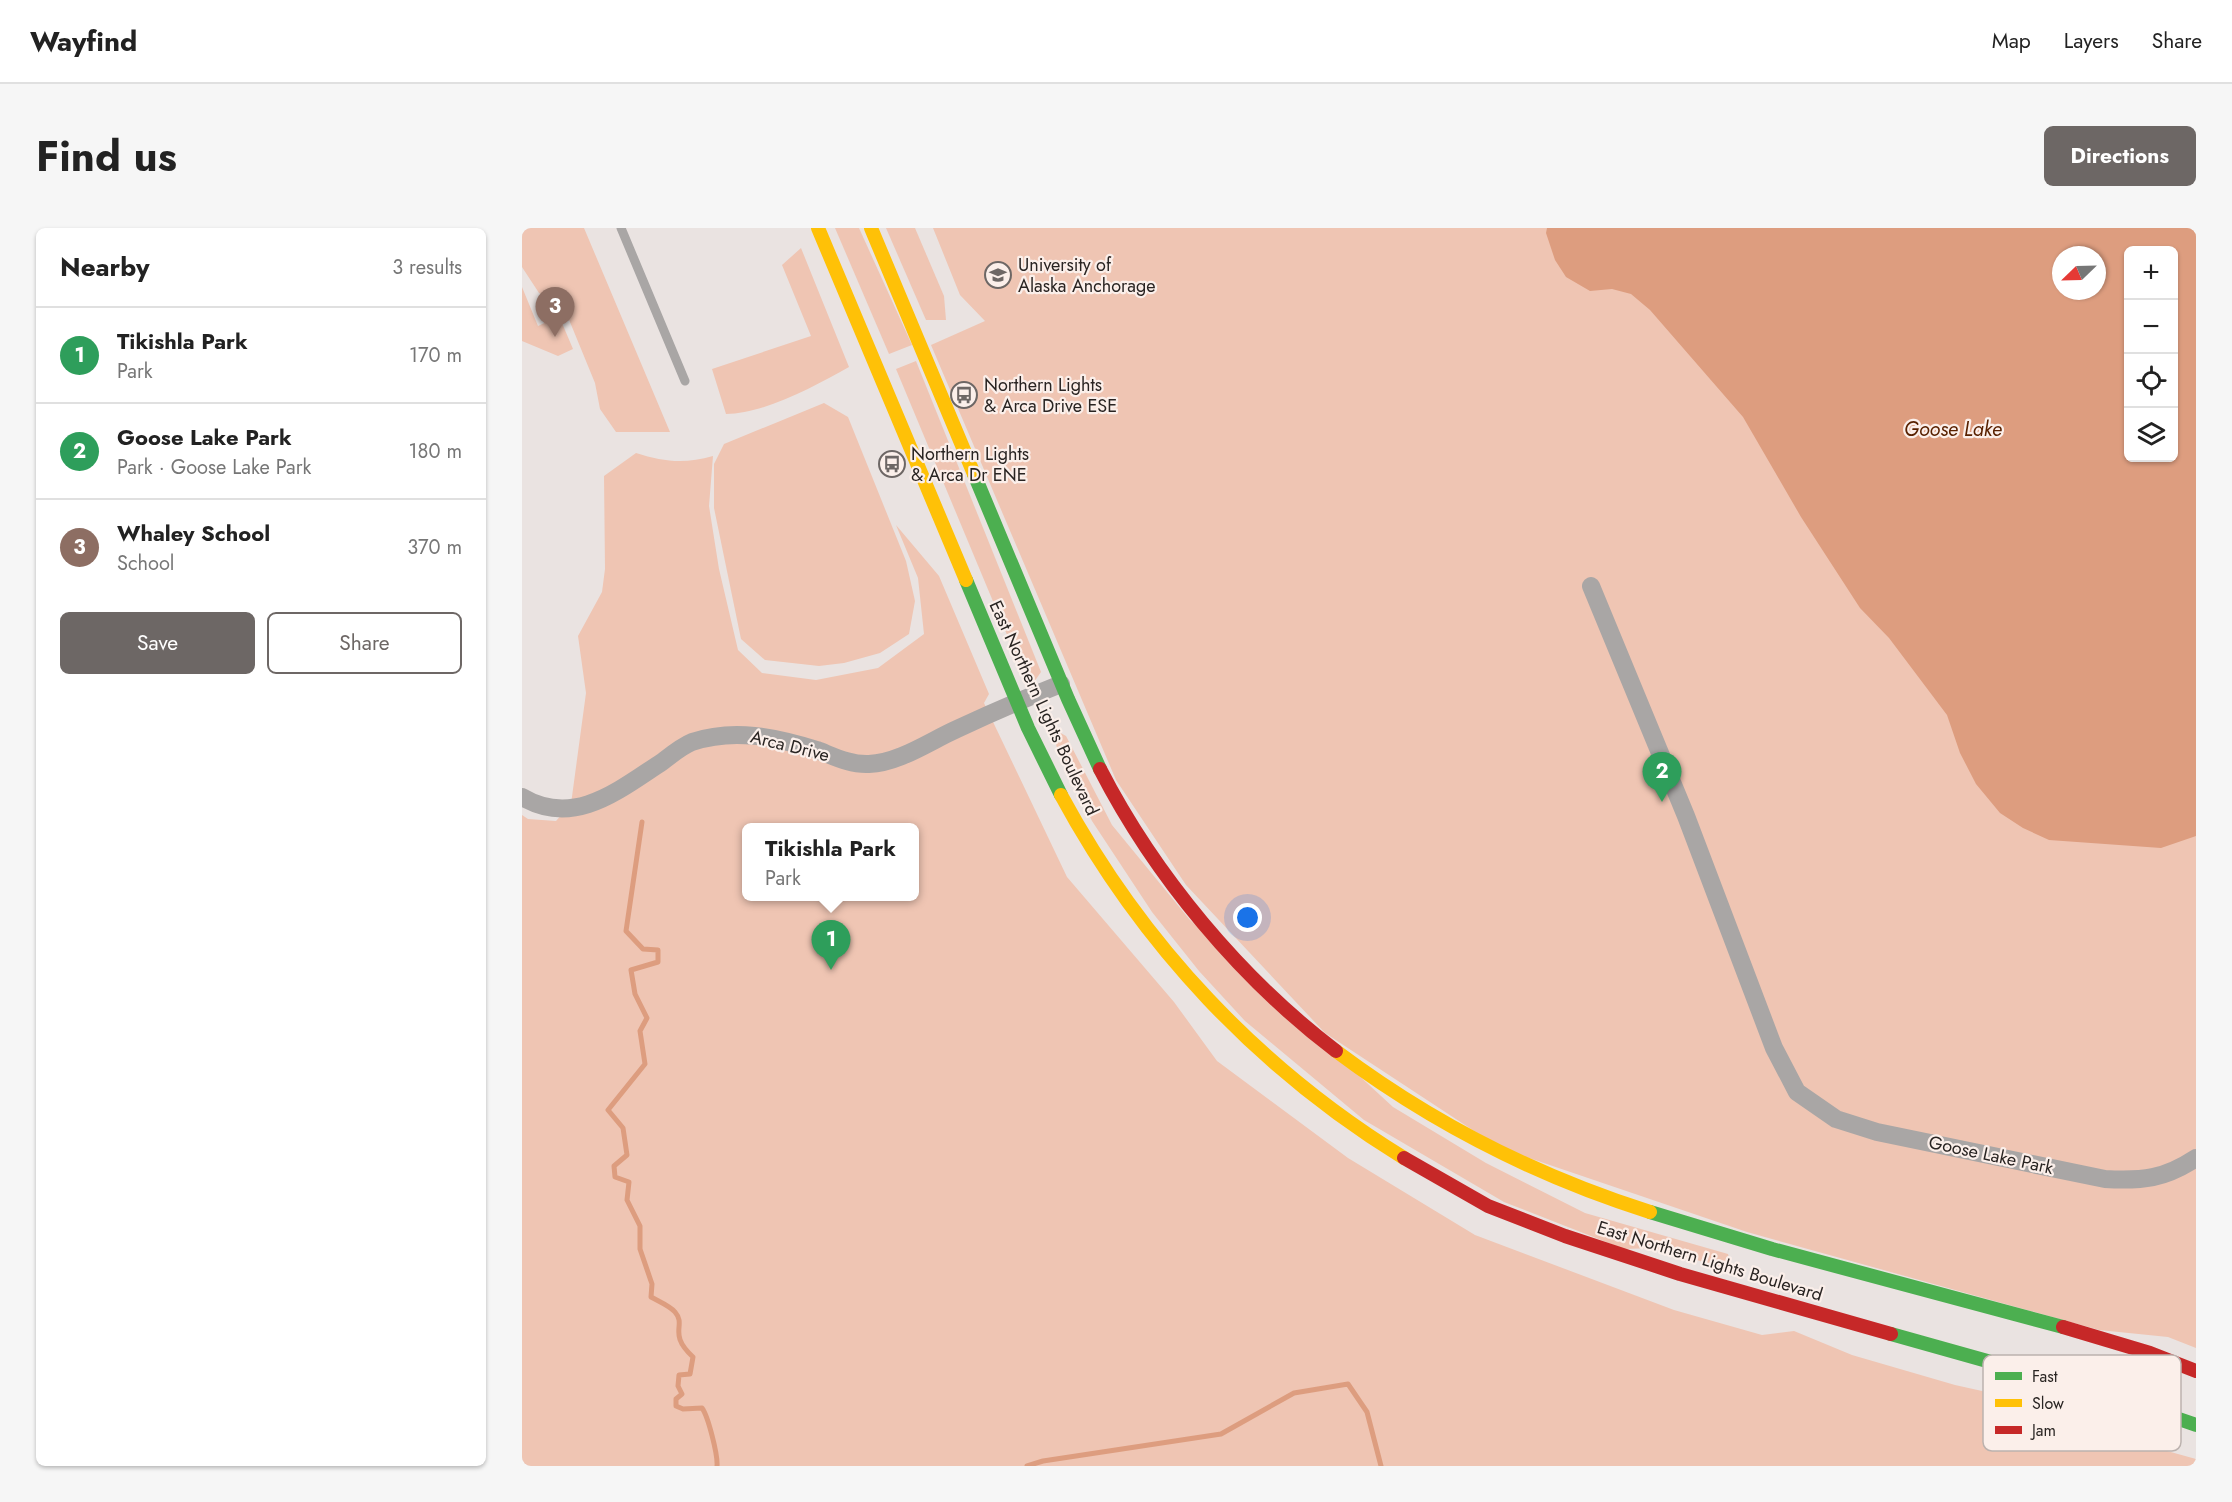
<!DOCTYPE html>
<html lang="en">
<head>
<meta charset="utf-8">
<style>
  :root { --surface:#fff; --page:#f6f6f6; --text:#222; --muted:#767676; --line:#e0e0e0; --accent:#6d6765 }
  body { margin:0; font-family:Jost,sans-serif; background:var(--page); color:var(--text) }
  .controls { position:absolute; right:18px; top:18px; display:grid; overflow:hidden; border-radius:9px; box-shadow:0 2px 4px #0004 }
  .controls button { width:54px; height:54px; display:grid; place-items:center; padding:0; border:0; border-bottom:2px solid var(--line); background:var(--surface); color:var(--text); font:30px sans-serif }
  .compass { position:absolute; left:1530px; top:18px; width:54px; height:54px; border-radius:50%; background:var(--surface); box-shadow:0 2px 4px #0004; rotate:247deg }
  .you { position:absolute; left:726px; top:690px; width:21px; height:21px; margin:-15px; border:4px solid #fff; border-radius:50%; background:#1a73e8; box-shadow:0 0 0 9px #1a73e833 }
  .badge { display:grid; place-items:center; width:39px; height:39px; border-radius:50%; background:var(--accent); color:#fff; font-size:20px; font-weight:700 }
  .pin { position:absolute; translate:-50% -50px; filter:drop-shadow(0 2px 3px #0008) }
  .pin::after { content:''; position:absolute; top:32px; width:21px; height:18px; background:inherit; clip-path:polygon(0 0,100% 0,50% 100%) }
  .popup { position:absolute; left:220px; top:595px; width:177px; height:78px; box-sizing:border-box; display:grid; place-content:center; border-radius:9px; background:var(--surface); filter:drop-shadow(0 2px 4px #0005); font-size:20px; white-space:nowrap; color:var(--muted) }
  .popup b { font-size:22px; color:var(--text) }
  .popup::after { content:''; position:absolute; left:50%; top:100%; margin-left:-12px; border:12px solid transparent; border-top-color:var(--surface) }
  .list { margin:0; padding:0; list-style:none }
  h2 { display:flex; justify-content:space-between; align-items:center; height:78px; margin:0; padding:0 24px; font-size:26px }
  h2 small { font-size:20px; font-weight:400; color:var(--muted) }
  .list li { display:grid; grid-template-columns:39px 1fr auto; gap:18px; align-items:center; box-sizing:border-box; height:96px; padding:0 24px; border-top:2px solid var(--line) }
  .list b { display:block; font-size:22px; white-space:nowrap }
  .list p { margin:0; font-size:20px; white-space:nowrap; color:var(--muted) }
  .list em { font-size:20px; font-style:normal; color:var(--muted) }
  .actions { display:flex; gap:12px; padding:18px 24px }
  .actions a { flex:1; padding:14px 0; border:2px solid var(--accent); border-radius:9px; text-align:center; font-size:21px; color:var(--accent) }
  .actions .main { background:var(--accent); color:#fff }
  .icon { flex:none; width:33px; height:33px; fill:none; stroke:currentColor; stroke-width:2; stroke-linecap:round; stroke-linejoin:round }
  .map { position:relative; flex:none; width:1674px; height:1238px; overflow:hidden; border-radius:9px }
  header { display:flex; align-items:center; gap:36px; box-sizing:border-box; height:84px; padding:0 30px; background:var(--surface); border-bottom:2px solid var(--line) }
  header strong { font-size:28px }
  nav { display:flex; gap:33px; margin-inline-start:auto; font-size:21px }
  .intro { display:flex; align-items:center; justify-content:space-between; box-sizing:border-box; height:144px; padding:0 36px }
  h1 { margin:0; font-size:42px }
  .button { padding:15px 27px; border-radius:9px; background:var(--accent); color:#fff; font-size:21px; font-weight:700 }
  main { display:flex; gap:36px; padding:0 36px }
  aside { flex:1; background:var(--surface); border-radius:9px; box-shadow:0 2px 4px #0004 }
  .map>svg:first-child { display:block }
  .green { fill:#efc5b3; fill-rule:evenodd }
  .water { fill:#dd9d7f; fill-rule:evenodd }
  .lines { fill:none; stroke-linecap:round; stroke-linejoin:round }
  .stream { stroke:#dd9d7f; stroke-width:5 }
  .lane { stroke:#a9a6a5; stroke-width:9 }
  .street { stroke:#a9a6a5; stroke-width:18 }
  .fast { stroke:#4caf50; stroke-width:14 }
  .slow { stroke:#ffc107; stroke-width:14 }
  .jam { stroke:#c62828; stroke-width:14 }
  .labels { text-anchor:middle; stroke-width:4.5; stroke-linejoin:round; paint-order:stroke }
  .poi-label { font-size:18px; fill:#292422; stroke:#fbefea; text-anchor:start }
  .street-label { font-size:18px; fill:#292422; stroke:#fbefea }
  .water-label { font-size:20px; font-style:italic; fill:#592100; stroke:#fbefea }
  .key { fill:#fbefea; stroke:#bcb2ae; stroke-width:1.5 }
  .key-label { font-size:16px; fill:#292422 }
</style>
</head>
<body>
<header>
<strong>Wayfind</strong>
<nav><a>Map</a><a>Layers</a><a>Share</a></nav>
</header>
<div class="intro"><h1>Find us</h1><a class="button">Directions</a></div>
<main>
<aside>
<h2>Nearby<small>3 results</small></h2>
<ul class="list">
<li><span class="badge" style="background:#2e9e5b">1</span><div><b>Tikishla Park</b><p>Park</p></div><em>170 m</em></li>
<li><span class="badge" style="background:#2e9e5b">2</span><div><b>Goose Lake Park</b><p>Park · Goose Lake Park</p></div><em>180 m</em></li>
<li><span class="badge" style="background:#8d6e63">3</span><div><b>Whaley School</b><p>School</p></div><em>370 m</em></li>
</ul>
<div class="actions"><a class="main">Save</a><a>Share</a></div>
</aside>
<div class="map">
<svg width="1674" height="1238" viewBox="0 0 1674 1238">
  <rect width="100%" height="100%" fill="#eae3e1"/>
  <!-- green -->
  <g class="green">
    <polygon points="0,0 62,0 148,204 94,204 78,181 73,155 41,77 17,65 0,39"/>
    <polygon points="313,0 337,0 390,117 367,126"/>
    <polygon points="364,0 393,0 422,68 424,92 404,92"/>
    <path d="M411 0H1674V1120L1646 1109 1577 1102 1225 1004 978 920 803 805 664 657 594 552 409 117 463 93 438 67ZM1606 22H1652V230H1606ZM1539 27H1575V63H1539Z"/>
    <path d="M279 20 327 139C293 158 242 186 204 186L190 141 289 108 260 37Z"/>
    <polygon points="0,59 16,98 37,88 51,121 36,128 0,113"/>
    <polygon points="394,133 519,444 510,457 498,438 374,141"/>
    <polygon points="302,175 326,189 384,333 393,373 387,406 358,425 322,435 297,438 243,432 219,411 192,280 192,236 202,216"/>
    <path d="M114 225C142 234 163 236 191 228L187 278 197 341 216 422 240 445 294 452 356 440 402 406 396 350 374 297 417 348 467 466 462 475 545 649 652 774 695 833 826 930 953 1007 1152 1082 1240 1107 1272 1103 1330 1127 1433 1157 1523 1177 1627 1218 1674 1231V1238H0V587L6 591 34 593 49 576 64 465 56 408 80 364 83 341 82 248ZM225 600H393V668H225Z"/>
    <polygon points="535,503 544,508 590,597 668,692 871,879 964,935 1063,985 1206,1026 1210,1042 1132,1020 1102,1021 982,974 842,892 723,793 677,743 630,684 570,593 535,520 532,509"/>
  </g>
  <!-- water -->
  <path class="water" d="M1025 0H1674V608L1639 620 1527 612 1501 600 1478 585 1454 556 1438 525 1425 487 1367 410 1338 380 1279 289 1221 189 1128 82 1109 66 1090 61 1068 63 1044 49 1033 32 1024 5ZM1606 22H1652V230H1606ZM1539 27H1575V63H1539Z"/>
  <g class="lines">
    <!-- stream -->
    <g class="stream">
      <path d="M120 594 104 703 121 721 136 722V734L109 742 113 766 125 790 118 803 123 836 86 882 101 900 105 927 92 938 93 949 107 954 105 972 118 998V1021L130 1056 129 1069C136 1073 148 1078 153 1084 165 1098 145 1105 171 1129L168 1146 157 1147 156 1158 160 1166 154 1171V1178L161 1181 180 1180C186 1188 196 1227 195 1238"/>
      <polyline points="505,1238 521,1233 699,1206 772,1165 826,1156 845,1184 859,1238"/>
    </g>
    <!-- lane -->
    <polyline class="lane" points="99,0 163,153"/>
    <!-- street -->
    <g class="street">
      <path d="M1069 358 1164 588 1252 820 1275 864 1314 891 1355 904 1583 951C1621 953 1642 951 1674 930"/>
      <path d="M0 569C52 600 97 562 140 534 149 527 160 518 170 514 212 500 253 509 295 522 311 528 328 537 347 536 377 535 408 513 435 501 469 485 504 470 539 456"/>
    </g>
    <!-- fast -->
    <g class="fast">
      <polyline points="452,246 546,471 578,541"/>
      <polyline points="444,352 506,500 539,567"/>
      <polyline points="1128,984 1250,1021 1541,1099"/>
      <polyline points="1369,1106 1590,1168 1674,1197"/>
    </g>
    <!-- slow -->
    <g class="slow">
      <polyline points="296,0 444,352"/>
      <polyline points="349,0 452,246"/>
      <path d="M539 567C620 717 737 841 882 930"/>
      <path d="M814 823C910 895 1014 948 1128 984"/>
    </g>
    <!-- jam -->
    <g class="jam">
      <path d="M578 541C633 648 718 750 814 823"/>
      <polyline points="882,930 966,978 1043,1008 1158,1046 1369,1106"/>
      <polyline points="1541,1099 1628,1125 1674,1143"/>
    </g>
  </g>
  <!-- icons -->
  <defs>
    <symbol id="university-ring" viewBox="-11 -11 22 22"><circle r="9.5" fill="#fbefea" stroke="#6d6765" stroke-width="1.5"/><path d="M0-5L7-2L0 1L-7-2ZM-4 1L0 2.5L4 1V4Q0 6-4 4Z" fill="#6d6765"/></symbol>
    <symbol id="bus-ring" viewBox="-11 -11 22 22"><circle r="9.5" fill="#fbefea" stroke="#6d6765" stroke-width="1.5"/><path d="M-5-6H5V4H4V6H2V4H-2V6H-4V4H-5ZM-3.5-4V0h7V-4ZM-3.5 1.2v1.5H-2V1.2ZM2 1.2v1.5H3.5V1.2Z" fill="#6d6765"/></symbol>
  </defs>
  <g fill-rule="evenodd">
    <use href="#university-ring" x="461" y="32" width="30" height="30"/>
    <use href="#bus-ring" x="427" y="152" width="30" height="30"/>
    <use href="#bus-ring" x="355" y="221" width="30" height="30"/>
  </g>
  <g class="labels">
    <!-- poi labels -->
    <g class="poi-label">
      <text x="496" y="43">University of<tspan x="496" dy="21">Alaska Anchorage</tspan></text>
      <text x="462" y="163">Northern Lights<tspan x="462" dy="21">&amp; Arca Drive ESE</tspan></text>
      <text x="389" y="232">Northern Lights<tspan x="389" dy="21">&amp; Arca Dr ENE</tspan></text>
    </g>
    <!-- street labels -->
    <g class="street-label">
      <text transform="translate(522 480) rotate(65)" y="6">East Northern Lights Boulevard</text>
      <text transform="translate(268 518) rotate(14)" y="6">Arca Drive</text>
      <text transform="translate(1469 927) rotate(12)" y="6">Goose Lake Park</text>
      <text transform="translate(1188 1033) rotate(17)" y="6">East Northern Lights Boulevard</text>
    </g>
    <!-- water labels -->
    <g class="water-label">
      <text x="1431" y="208">Goose Lake</text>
    </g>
  </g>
  <!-- legend -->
  <rect x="1461" y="1127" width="198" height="96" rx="9" class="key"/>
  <rect x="1473" y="1144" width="27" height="8" fill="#4caf50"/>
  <rect x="1473" y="1171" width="27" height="8" fill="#ffc107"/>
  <rect x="1473" y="1198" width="27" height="8" fill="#c62828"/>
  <g class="key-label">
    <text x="1510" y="1154">Fast</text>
    <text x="1510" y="1181">Slow</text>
    <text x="1510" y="1208">Jam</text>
  </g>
</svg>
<div class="controls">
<button>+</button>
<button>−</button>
<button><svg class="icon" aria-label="locate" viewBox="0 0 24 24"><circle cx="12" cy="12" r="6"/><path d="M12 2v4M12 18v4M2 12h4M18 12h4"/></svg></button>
<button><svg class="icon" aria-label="layers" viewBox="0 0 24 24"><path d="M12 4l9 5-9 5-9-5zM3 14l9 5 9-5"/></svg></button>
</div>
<svg class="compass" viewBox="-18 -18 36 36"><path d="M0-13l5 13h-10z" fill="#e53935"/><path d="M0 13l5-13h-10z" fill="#767676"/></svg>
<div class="you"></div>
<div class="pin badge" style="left:309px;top:742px;background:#2e9e5b">1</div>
<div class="popup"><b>Tikishla Park</b>Park</div>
<div class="pin badge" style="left:1140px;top:574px;background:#2e9e5b">2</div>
<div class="pin badge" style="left:33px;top:109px;background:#8d6e63">3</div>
</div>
</main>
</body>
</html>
